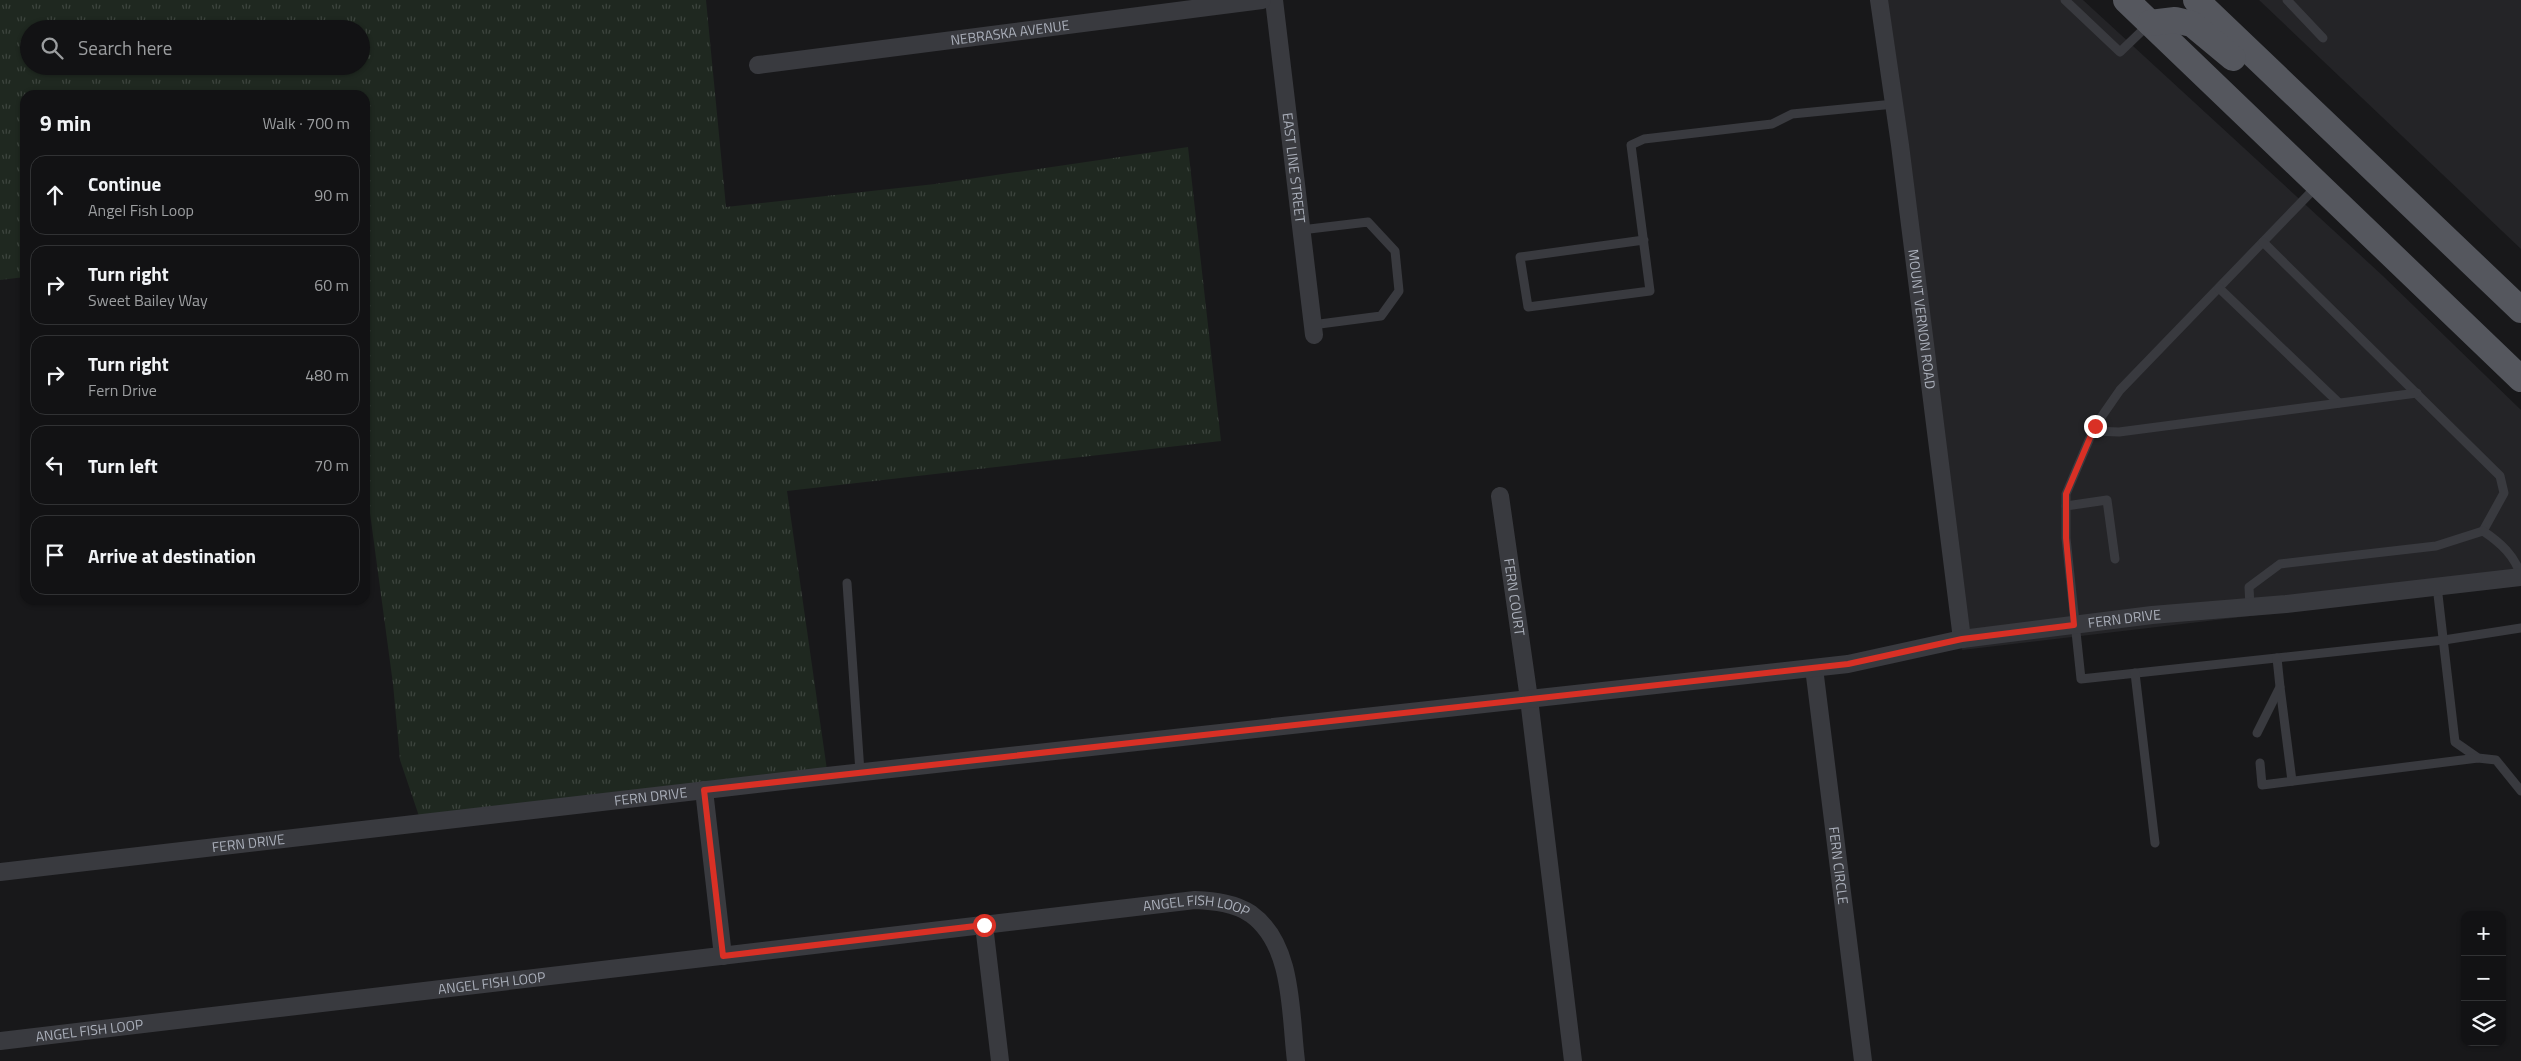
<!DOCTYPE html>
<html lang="en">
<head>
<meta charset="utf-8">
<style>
  :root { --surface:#121214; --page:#1f2022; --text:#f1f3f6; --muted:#9c9ea0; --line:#313234 }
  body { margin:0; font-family:"Titillium Web",sans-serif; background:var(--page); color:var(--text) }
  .controls { position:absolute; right:15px; bottom:15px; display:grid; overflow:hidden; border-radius:10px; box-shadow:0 1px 4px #0004 }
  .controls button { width:45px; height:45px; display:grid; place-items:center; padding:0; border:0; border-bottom:1px solid var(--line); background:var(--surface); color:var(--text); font:25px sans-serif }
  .stop { position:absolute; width:15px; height:15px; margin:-11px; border:4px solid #d93025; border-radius:50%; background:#fff }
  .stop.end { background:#d93025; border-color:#fff; box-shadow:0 1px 5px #0008 }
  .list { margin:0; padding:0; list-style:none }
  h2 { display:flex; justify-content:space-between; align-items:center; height:65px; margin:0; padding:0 20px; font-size:21px }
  h2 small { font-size:16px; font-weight:400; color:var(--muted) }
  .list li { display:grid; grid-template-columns:32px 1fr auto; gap:15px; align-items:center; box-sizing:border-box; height:80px; margin:0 10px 10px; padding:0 10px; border:1px solid var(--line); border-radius:15px }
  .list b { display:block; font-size:19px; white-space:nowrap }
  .list p { margin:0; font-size:16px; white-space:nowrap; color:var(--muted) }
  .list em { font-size:16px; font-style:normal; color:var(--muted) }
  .icon { flex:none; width:28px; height:28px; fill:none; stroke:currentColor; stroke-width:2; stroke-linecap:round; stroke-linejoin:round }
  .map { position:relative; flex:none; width:2521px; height:1061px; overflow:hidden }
  .search { position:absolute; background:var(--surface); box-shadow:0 1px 4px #0004; left:20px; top:20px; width:350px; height:55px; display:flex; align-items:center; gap:12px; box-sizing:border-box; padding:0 18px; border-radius:28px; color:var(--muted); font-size:19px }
  .panel { position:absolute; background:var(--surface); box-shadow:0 1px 4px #0004; left:20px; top:90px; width:350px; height:515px; border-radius:15px }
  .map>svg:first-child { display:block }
  .built { fill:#242427 }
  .grass { fill:url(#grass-tufts); fill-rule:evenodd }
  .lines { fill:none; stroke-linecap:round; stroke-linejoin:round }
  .lane { stroke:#393a3f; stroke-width:9 }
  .street { stroke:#393a3f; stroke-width:18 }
  .primary { stroke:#55575e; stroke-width:26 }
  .route { stroke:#d93025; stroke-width:6 }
  .labels { text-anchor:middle; stroke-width:4.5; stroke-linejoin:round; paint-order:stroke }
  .street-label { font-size:14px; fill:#aaafba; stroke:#131315 }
</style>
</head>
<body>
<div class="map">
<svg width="2521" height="1061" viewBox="0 0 2521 1061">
  <defs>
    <pattern id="grass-tufts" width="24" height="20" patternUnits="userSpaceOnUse" patternTransform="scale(1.25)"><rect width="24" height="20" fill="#1f2820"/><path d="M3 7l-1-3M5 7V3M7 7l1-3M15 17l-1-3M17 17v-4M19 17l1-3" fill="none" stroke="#3d453e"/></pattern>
  </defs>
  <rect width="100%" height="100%" fill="#18181a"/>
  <!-- built -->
  <g class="built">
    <polygon points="1871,0 2083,0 2383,276 2521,410 2521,584 1962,650 1923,384 1927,383"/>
    <polygon points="2259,0 2521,0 2521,249"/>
  </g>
  <!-- grass -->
  <path class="grass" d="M0 0H706L726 207 935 184 1188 147 1221 441 787 491 827 770 421 822 400 760 393 684 365 476V95H25V277L0 280ZM29 29H361V66H29Z"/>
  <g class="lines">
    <!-- lane -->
    <g class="lane">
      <polyline points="2065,0 2120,52 2148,25"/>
      <polyline points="2287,0 2323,38"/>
      <polyline points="2316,187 2120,390 2095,426 2066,494 2066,538 2081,679 2444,640 2521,628"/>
      <polyline points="1301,230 1368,222 1395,251 1399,291 1381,316 1312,325"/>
      <polyline points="1644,240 1520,257 1528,307 1650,291 1631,145 1644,139 1772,124 1792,114 1894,104"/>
      <polyline points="2263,242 2500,476 2504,493 2483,531"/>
      <polyline points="2219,288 2339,403"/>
      <polyline points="2092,431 2119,432 2417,393"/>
      <polyline points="2066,506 2107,500 2115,559"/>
      <polyline points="847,583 860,772"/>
      <polyline points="2437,586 2455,742 2478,758 2496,760 2521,791"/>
      <path d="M2250 607 2249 587 2280 564 2436 546 2483 531C2501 543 2515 556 2521 576"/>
      <polyline points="2135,673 2155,843"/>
      <polyline points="2280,687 2292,781"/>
      <polyline points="2257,733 2280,687 2277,658"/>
      <polyline points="2260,763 2262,785 2478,758"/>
    </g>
    <!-- street -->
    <g class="street">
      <path id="s1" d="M1274 0 1314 335"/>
      <path id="s2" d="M1879 0 1900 145 1962 639"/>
      <path id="s3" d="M758 65 1262 0"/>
      <path id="s4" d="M1500 496 1529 699 1573 1061"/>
      <path id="s5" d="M1814 668 1863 1061"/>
      <polyline points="704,790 723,956"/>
      <path id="s6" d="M0 872 818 777 1848 664 1962 639 2152 615 2286 604 2521 577"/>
      <polyline points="984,925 1000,1061"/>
      <path id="s7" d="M0 1041 1195 900C1214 901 1235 903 1251 914 1294 945 1290 1014 1296 1061"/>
    </g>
    <!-- primary -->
    <g class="primary">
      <polyline points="2126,0 2521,379"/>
      <polyline points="2196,0 2521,310"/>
      <polyline points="2150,23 2175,20 2192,24 2233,58"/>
    </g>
  </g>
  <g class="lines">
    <!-- route -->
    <polyline class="route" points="984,925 723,956 704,790 1848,664 1962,639 2074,625 2066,538 2066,494 2095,426"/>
  </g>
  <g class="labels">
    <!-- street labels -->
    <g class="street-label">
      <text dy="5" stroke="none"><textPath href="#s3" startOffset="254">NEBRASKA AVENUE</textPath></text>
      <text dy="5" stroke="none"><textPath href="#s1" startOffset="169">EAST LINE STREET</textPath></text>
      <text dy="5" stroke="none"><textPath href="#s2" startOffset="322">MOUNT VERNON ROAD</textPath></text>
      <text dy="5" stroke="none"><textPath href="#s4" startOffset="102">FERN COURT</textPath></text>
      <text dy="5" stroke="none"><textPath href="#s6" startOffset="2140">FERN DRIVE</textPath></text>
      <text dy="5" stroke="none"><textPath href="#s6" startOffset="655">FERN DRIVE</textPath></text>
      <text dy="5" stroke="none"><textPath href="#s6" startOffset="250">FERN DRIVE</textPath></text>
      <text dy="5" stroke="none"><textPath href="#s5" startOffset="199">FERN CIRCLE</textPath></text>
      <text dy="5" stroke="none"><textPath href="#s7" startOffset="1205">ANGEL FISH LOOP</textPath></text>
      <text dy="5" stroke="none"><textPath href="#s7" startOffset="495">ANGEL FISH LOOP</textPath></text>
      <text dy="5" stroke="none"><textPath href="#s7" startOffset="90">ANGEL FISH LOOP</textPath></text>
    </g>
  </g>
</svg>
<div class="controls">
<button>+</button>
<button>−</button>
<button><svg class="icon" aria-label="layers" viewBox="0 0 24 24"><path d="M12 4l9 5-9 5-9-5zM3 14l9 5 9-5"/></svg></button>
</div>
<div class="stop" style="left:984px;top:925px"></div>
<div class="stop end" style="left:2095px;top:426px"></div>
<div class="search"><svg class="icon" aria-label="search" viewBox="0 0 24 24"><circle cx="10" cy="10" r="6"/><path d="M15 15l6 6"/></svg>Search here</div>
<section class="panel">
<h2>9 min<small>Walk · 700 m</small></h2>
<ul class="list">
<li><svg class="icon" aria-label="ahead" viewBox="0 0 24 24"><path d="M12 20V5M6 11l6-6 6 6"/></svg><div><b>Continue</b><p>Angel Fish Loop</p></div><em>90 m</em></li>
<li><svg class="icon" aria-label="right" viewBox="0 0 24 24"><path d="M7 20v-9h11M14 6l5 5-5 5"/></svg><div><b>Turn right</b><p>Sweet Bailey Way</p></div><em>60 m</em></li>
<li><svg class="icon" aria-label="right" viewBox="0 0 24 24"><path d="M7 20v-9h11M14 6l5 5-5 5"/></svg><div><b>Turn right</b><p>Fern Drive</p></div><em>480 m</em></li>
<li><svg class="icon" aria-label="left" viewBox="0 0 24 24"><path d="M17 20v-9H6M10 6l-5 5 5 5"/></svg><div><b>Turn left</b></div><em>70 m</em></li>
<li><svg class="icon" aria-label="arrive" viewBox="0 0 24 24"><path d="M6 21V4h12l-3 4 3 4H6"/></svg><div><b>Arrive at destination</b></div></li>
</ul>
</section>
</div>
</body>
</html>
